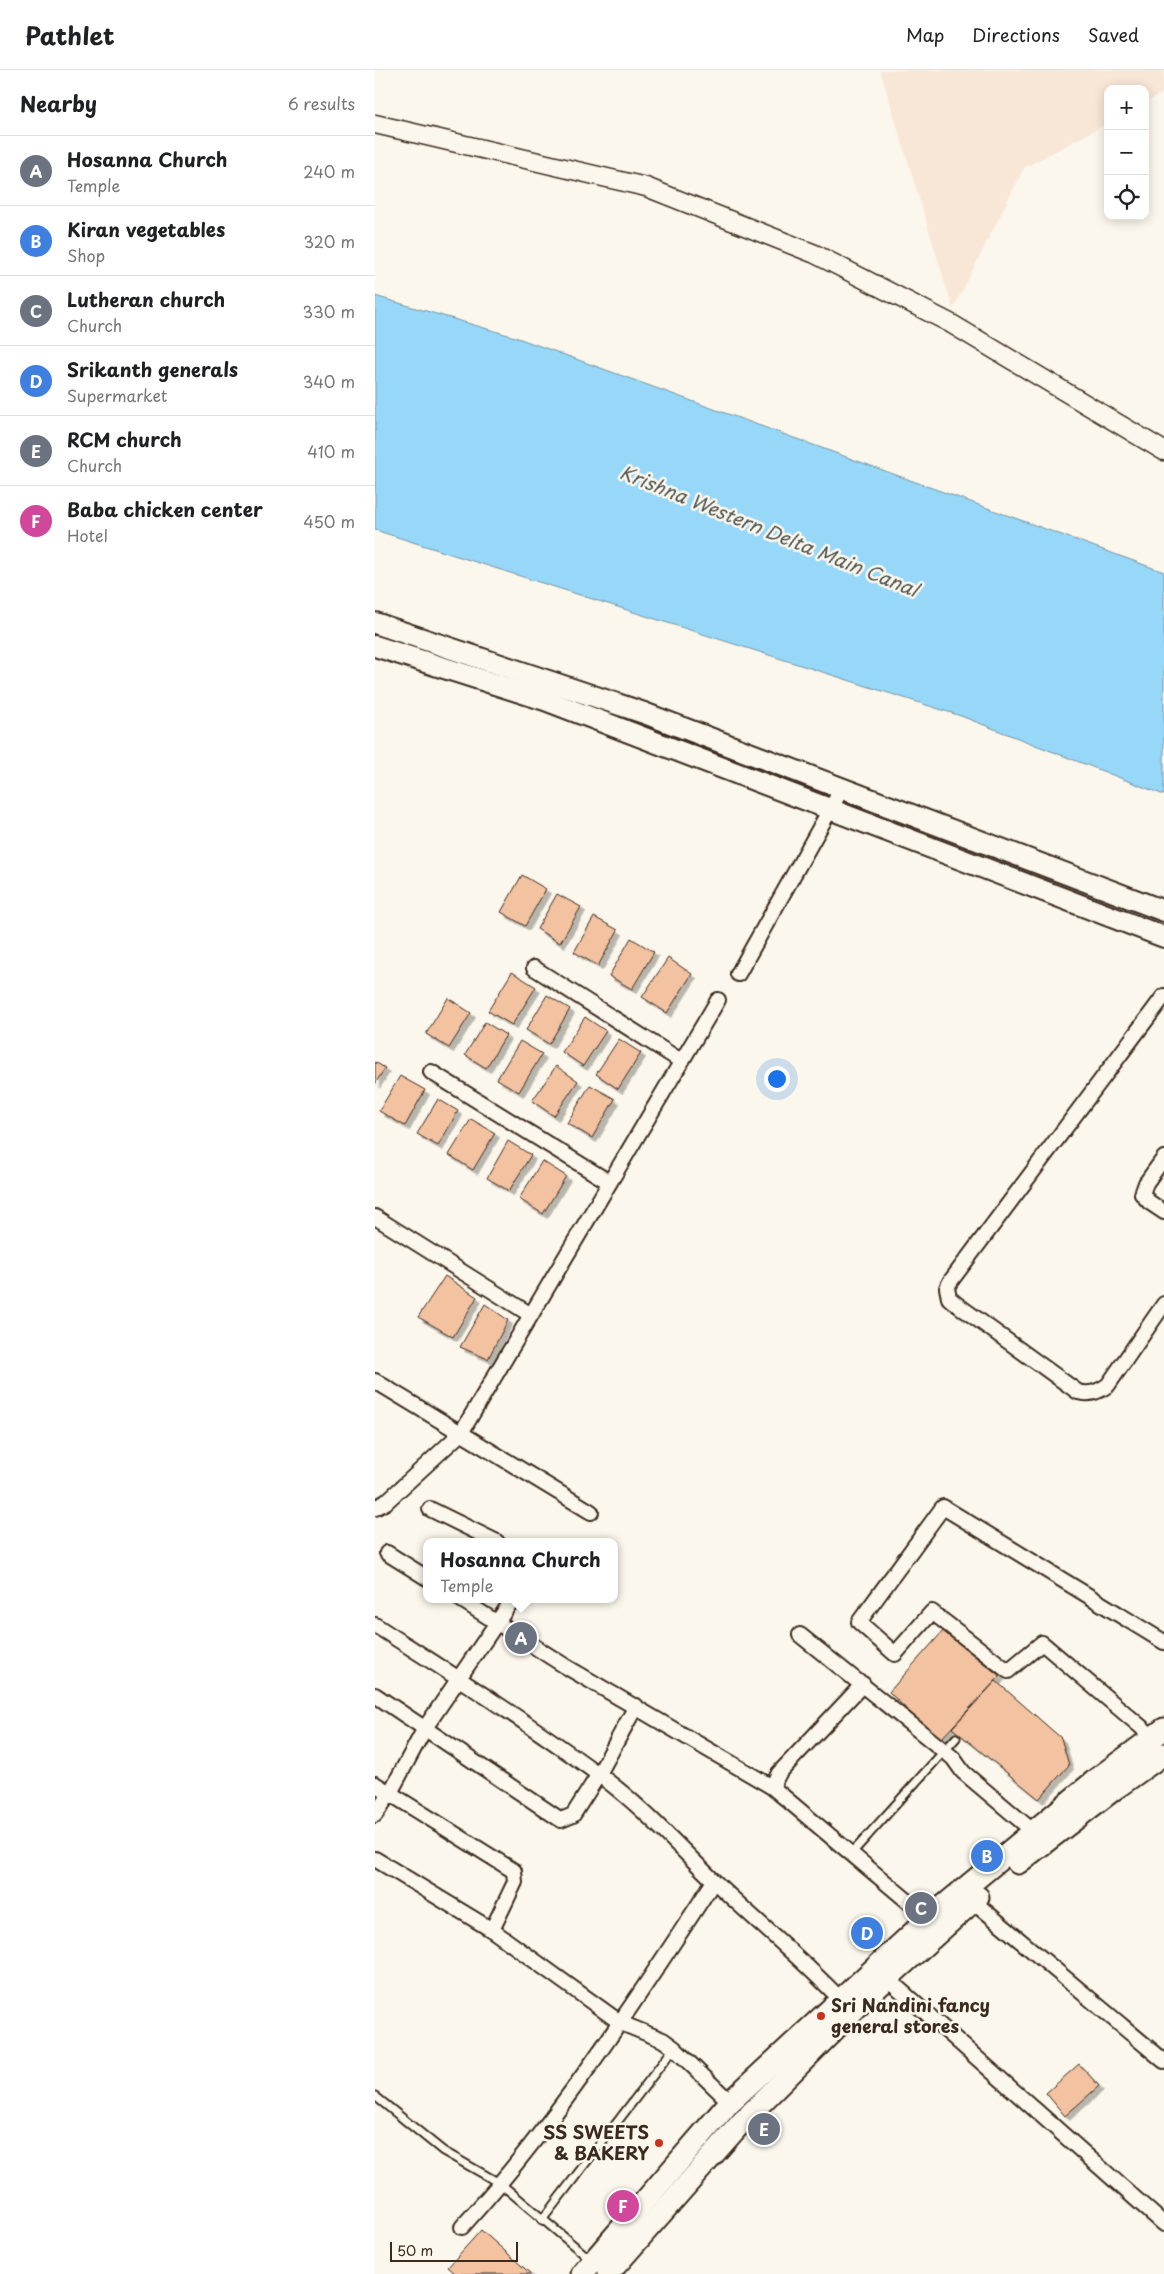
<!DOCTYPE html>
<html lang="en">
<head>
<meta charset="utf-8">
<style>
  :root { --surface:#fff; --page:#f2f2f2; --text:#202124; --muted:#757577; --line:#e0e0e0; --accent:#c8321e }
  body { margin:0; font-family:"Playpen Sans",sans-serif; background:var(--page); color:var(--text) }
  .controls { position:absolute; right:15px; top:15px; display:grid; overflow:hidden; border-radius:10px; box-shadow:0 2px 12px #0003 }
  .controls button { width:45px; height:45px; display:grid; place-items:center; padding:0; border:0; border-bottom:1px solid var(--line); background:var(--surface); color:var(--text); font:25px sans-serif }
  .scale { position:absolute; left:15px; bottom:12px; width:128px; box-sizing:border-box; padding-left:5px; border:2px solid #3b2a1e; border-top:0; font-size:14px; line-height:18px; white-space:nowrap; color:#3b2a1e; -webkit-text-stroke:4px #fbf7ec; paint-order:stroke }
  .you { position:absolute; left:401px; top:1008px; width:18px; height:18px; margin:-12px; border:4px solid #fff; border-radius:50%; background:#1a73e8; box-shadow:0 0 0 8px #1a73e833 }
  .badge { display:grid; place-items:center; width:32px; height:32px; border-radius:50%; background:var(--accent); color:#fff; font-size:16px; font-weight:700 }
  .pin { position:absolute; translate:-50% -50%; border:2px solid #fff; box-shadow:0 1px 5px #0006 }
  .popup { position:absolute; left:48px; top:1468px; width:195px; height:65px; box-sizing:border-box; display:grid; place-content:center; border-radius:10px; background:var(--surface); filter:drop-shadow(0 1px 4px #0005); font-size:16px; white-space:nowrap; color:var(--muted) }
  .popup b { font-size:19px; color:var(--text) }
  .popup::after { content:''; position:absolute; left:50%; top:100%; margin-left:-10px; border:10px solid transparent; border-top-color:var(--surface) }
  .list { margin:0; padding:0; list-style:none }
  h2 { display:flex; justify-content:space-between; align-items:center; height:65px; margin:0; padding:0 20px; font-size:21px }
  h2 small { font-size:16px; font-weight:400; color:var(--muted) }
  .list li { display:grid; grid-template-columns:32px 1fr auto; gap:15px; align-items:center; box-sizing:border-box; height:70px; padding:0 20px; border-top:1px solid var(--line) }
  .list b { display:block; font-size:19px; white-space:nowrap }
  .list p { margin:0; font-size:16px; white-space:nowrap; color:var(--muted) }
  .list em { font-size:16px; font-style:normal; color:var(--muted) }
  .icon { flex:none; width:28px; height:28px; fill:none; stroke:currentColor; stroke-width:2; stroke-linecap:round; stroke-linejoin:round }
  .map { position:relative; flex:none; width:789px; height:2204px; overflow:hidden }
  header { display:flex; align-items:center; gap:30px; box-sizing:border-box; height:70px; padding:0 25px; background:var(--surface); border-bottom:1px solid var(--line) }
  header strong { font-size:24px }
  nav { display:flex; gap:28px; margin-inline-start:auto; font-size:18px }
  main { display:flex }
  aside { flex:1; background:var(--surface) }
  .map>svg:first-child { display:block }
  .built { fill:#f8e7d6 }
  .water { fill:#97d8f9; stroke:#7292a1 }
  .building { fill:#f2c2a1; stroke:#3b2a1e; filter:url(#shadow) }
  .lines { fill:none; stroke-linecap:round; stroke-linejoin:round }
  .service-casing { stroke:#3b2a1e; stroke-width:11 }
  .minor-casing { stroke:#3b2a1e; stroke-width:18 }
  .tertiary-casing { stroke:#3b2a1e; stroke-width:21 }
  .secondary-casing { stroke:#3b2a1e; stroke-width:24 }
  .primary-casing { stroke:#3b2a1e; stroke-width:25 }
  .service { stroke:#fbf7ec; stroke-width:7 }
  .minor { stroke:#fbf7ec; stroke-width:14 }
  .tertiary { stroke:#fbf7ec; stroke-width:18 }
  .secondary { stroke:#fbf7ec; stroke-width:20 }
  .primary { stroke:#fbf7ec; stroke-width:21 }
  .poi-dot { fill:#c8321e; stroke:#fbf7ec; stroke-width:2 }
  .labels { text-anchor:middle; stroke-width:5; stroke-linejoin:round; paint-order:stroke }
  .poi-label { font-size:18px; font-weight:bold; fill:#3b2a1e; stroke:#fbf7ec; text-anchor:start }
  .water-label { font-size:19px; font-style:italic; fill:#525655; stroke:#fbf7ec }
</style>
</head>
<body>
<header>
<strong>Pathlet</strong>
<nav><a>Map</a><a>Directions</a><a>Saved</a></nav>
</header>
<main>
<aside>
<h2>Nearby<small>6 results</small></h2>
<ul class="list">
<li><span class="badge" style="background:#6b7280">A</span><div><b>Hosanna Church</b><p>Temple</p></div><em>240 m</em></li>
<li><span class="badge" style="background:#3f7fe0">B</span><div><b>Kiran vegetables</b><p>Shop</p></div><em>320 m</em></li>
<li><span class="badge" style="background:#6b7280">C</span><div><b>Lutheran church</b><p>Church</p></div><em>330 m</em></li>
<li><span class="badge" style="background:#3f7fe0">D</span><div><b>Srikanth generals</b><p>Supermarket</p></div><em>340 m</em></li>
<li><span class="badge" style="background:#6b7280">E</span><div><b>RCM church</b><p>Church</p></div><em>410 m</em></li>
<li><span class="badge" style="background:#d1479c">F</span><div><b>Baba chicken center</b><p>Hotel</p></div><em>450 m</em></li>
</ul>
</aside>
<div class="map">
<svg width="789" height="2204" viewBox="0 0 789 2204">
  <defs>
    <filter id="shadow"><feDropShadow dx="4.5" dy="4.5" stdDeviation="0" flood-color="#0004"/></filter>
  </defs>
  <rect width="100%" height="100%" fill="#fbf7ec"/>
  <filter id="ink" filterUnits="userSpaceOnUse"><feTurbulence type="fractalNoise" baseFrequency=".02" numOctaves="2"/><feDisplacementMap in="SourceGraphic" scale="10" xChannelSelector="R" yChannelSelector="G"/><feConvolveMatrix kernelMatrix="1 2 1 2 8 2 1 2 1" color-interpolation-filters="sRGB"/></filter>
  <g filter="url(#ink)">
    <!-- built -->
    <polygon class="built" points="505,0 789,0 789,22 770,33 770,19 733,19 733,53 649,98 578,239"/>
    <!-- water -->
    <polygon class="water" points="0,226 140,267 789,502 789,725 586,646 0,460"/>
    <!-- building -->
    <g class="building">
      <polygon points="147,805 171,819 150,856 126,842"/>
      <polygon points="182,824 206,837 185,873 162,859"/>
      <polygon points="219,847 243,860 223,896 199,882"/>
      <polygon points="256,868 279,882 257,919 234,906"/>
      <polygon points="293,888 317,904 292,943 267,927"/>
      <polygon points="137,902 161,917 137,955 113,941"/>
      <polygon points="172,925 195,939 174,974 151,960"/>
      <polygon points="73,928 96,943 74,978 51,964"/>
      <polygon points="210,947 231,961 208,996 187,982"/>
      <polygon points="110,952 131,965 111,998 90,985"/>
      <polygon points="244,969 266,983 243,1019 221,1004"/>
      <polygon points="145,971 167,984 144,1022 122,1009"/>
      <polygon points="0,992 10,998 0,1014"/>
      <polygon points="181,996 203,1011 179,1046 157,1031"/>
      <polygon points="25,1006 50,1020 30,1056 4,1041"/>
      <polygon points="215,1015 240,1029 217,1068 192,1053"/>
      <polygon points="63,1029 83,1041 63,1076 42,1064"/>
      <polygon points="96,1049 120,1063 98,1100 74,1085"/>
      <polygon points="133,1071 156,1085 134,1121 112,1108"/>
      <polygon points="167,1091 191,1106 168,1144 144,1129"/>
      <polygon points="70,1206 102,1227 78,1267 43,1247"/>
      <polygon points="110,1234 133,1250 113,1289 85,1277"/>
      <polygon points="568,1561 625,1606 564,1671 514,1622"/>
      <polygon points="621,1611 686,1668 694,1695 664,1729 577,1658"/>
      <polygon points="704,1994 724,2016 690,2046 671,2023"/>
      <polygon points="106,2160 156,2204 81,2204 73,2197"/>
    </g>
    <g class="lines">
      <defs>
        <g id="service">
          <polyline points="476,1784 581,1668"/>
          <polyline points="0,2026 68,2081 126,2114 216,2190"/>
          <polyline points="167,2150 299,1978"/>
        </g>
        <g id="minor">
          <polyline points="159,898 306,991"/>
          <polyline points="363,904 466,720"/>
          <path d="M789 926 575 1212 572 1218 574 1228 580 1233 703 1322C715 1325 723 1322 733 1315L789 1234"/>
          <polyline points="56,1002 234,1112"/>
          <polyline points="789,1088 771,1113 767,1124 774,1132 789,1142"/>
          <polyline points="0,1147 156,1245"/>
          <polyline points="0,1311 216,1442"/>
          <polyline points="0,1438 11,1432 86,1363 343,930"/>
          <polyline points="55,1439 122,1472"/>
          <polyline points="12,1483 52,1508"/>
          <polyline points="85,1529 190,1596 397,1717 560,1854"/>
          <path d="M0 1555C75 1603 151 1651 223 1704 266 1735 301 1774 339 1811 381 1851 426 1888 466 1930"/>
          <polyline points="425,1565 578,1688 588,1702 659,1762"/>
          <polyline points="0,1625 186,1750 198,1745 224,1704 261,1636"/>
          <polyline points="778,1667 667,1573 633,1601 557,1542 520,1584 484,1552 568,1437 789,1572"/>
          <polyline points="0,1714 139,1801 140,1812 117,1860"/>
          <polyline points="397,1717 404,1703 488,1614"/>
          <polyline points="0,1745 15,1723 50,1658 138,1529"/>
          <polyline points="0,1789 117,1860 246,1953 288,1970 299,1978 355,2032"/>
          <polyline points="594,1825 598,1831 789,1991"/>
          <polyline points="506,1903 789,2154"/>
          <path d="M87 2157C183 2051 261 1930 339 1811"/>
        </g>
        <polyline id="tertiary" points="0,54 271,117 440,184 575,253 789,381"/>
        <g id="secondary">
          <polyline points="0,553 269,643 789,841"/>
          <polyline points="0,576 170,630 789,867"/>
        </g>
        <g id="primary">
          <polyline points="643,1793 738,1720 789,1684"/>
          <polyline points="207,2204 355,2032 554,1848 723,1708 789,1659"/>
          <polyline points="233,2204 366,2053 494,1925 603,1827"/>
        </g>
      </defs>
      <!-- service casing -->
      <use href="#service" class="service-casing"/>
      <!-- minor casing -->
      <use href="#minor" class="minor-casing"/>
      <!-- tertiary casing -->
      <use href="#tertiary" class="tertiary-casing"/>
      <!-- secondary casing -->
      <use href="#secondary" class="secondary-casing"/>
      <!-- primary casing -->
      <use href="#primary" class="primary-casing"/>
      <!-- service -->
      <use href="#service" class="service"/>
      <!-- minor -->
      <use href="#minor" class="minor"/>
      <!-- tertiary -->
      <use href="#tertiary" class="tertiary"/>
      <!-- secondary -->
      <use href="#secondary" class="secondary"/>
      <!-- primary -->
      <use href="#primary" class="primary"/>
    </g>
  </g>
  <!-- markers -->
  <g class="poi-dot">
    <circle cx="446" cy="1946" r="5"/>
    <circle cx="284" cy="2073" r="5"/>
  </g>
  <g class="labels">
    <!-- poi labels -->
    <g class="poi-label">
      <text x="456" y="1942">Sri Nandini fancy<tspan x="456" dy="21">general stores</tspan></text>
      <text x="274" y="2069" text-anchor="end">SS SWEETS<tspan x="274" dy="21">&amp; BAKERY</tspan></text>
    </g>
    <!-- water labels -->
    <g class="water-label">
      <text transform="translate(394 461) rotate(22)" y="7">Krishna Western Delta Main Canal</text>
    </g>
  </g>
</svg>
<div class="controls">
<button>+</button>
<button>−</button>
<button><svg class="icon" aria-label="locate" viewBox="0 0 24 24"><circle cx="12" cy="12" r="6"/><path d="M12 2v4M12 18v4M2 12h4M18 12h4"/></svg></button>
</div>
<div class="scale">50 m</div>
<div class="you"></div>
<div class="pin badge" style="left:146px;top:1568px;background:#6b7280">A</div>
<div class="popup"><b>Hosanna Church</b>Temple</div>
<div class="pin badge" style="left:612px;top:1786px;background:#3f7fe0">B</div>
<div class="pin badge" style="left:546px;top:1838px;background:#6b7280">C</div>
<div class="pin badge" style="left:492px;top:1863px;background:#3f7fe0">D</div>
<div class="pin badge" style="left:389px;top:2059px;background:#6b7280">E</div>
<div class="pin badge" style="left:248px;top:2136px;background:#d1479c">F</div>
</div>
</main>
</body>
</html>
